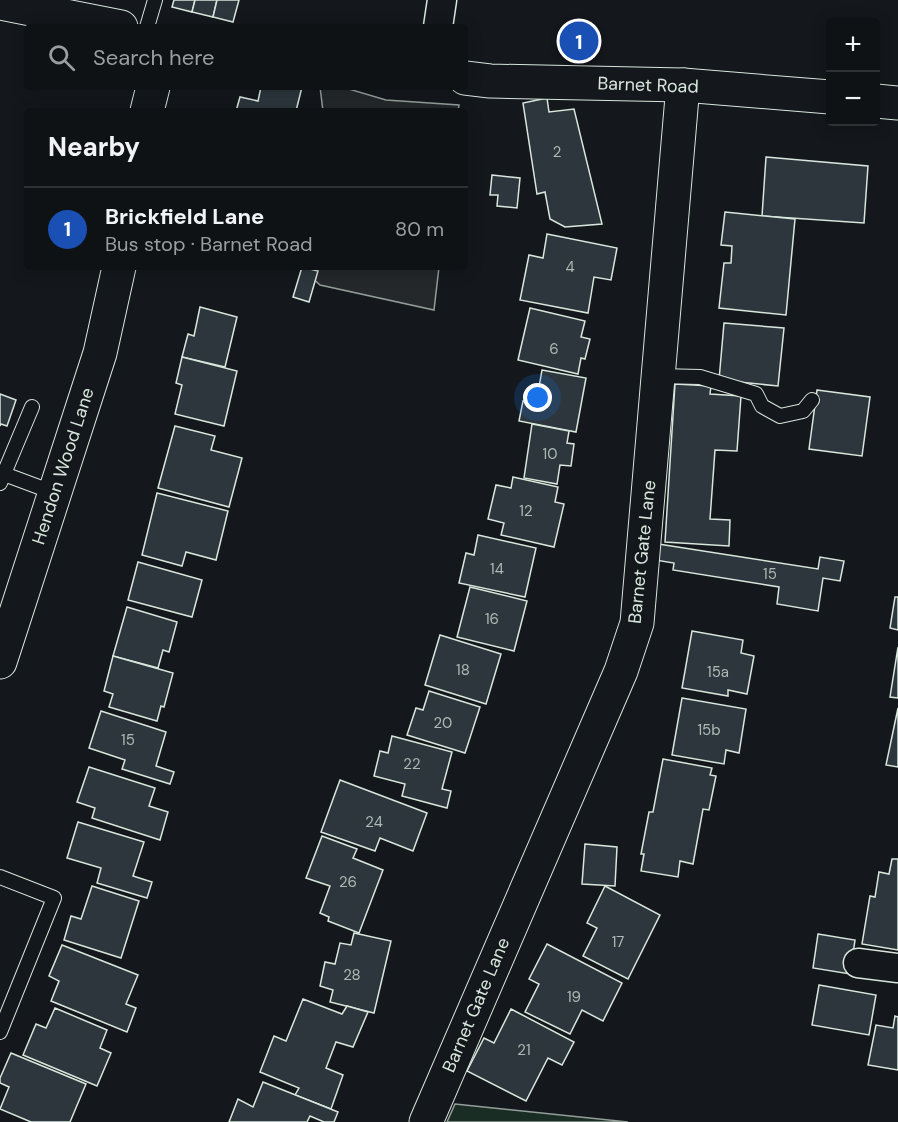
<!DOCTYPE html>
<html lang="en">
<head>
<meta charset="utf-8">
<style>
  :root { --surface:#0f1215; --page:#181b1e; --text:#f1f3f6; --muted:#9b9ea0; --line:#2f3234; --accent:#7c3aed }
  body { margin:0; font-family:"DM Sans",sans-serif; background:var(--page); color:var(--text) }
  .controls { position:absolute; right:18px; top:18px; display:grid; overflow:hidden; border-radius:6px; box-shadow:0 3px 15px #0003 }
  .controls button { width:54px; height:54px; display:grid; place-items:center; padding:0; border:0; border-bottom:2px solid var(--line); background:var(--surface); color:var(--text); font:30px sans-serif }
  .you { position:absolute; left:538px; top:398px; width:21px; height:21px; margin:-15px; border:4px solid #fff; border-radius:50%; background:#1a73e8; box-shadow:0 0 0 9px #1a73e833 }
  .badge { display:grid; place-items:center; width:39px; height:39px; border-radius:50%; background:var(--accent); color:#fff; font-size:20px; font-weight:700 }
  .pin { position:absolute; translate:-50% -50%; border:3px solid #fff; box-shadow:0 2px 6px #0006 }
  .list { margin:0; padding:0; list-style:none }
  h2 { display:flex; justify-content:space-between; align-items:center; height:78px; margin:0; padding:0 24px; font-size:26px }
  h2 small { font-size:20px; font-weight:400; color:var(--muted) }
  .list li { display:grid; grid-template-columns:39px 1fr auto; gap:18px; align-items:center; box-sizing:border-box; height:84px; padding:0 24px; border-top:2px solid var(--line) }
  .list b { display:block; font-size:22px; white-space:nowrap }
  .list p { margin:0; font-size:20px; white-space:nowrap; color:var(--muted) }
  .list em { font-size:20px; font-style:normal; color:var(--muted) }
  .icon { flex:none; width:33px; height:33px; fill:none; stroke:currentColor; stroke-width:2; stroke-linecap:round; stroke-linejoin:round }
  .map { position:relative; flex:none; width:898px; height:1122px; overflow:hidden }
  .search { position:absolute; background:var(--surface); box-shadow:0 3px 15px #0003; left:24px; top:24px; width:444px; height:66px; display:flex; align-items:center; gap:15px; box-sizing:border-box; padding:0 21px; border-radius:6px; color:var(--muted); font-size:22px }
  .panel { position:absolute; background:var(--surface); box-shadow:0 3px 15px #0003; left:24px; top:108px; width:444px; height:162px; border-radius:6px }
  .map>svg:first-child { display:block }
  .green { fill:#1a2d24; stroke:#939e99; stroke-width:1.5 }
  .parking { fill:#24282b; stroke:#939e99; stroke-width:1.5 }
  .building { fill:#2c363c; stroke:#d8e6dc; stroke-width:1.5 }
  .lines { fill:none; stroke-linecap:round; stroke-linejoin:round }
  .service-casing { stroke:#d8e6dc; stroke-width:16 }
  .minor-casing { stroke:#d8e6dc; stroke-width:31 }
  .tertiary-casing { stroke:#d8e6dc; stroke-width:35 }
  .secondary-casing { stroke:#d8e6dc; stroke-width:35 }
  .primary-casing { stroke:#d8e6dc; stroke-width:35 }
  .service { stroke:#14181c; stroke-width:14 }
  .minor { stroke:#14181c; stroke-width:28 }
  .tertiary { stroke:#14181c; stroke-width:33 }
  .secondary { stroke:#14181c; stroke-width:33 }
  .primary { stroke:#14181c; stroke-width:33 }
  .labels { text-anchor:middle; stroke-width:4.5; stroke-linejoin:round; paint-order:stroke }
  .number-label { font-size:15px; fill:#adbab4 }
  .street-label { font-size:18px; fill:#d8e6dc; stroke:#14181c }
</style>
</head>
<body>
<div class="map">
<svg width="898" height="1122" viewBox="0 0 898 1122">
  <rect width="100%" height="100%" fill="#14181c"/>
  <!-- green -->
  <polygon class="green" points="455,1104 628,1122 447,1122"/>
  <!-- parking -->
  <g class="parking">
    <polygon points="320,87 342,87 386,100 459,105 458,111 323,111"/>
    <polygon points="301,267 439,267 434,310 320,285"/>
  </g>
  <!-- building -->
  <g class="building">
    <polygon points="174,0 195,0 192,12 172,7"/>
    <polygon points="195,0 217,0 213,17 192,12"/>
    <polygon points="217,0 239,0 233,22 213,17"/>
    <polygon points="261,87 302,87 296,111 236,111 240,97 258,101"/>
    <polygon points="547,98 549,112 574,109 602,224 565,227 550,219 545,192 537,194 523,103"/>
    <polygon points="766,157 868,166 864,223 762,216"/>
    <polygon points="492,175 520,178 517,208 497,206 498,195 490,195"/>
    <polygon points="725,212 795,219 786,315 719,308 724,263 731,263 732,246 721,245"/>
    <polygon points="547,234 617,248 611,280 594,277 588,313 520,300 529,255 543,258"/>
    <polygon points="302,267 318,271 309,302 293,297"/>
    <polygon points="200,307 237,317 225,367 182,357 188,334 194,336"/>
    <polygon points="530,308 585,321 581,337 590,339 585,359 581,358 578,374 518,360"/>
    <polygon points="724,323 784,328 778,386 719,380"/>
    <polygon points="182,357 237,371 224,426 175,414 182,385 176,383"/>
    <polygon points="542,370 586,378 576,432 519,421 523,401 536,404"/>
    <polygon points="675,384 711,386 710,394 741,396 737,451 715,450 710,519 730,520 729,546 665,542"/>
    <polygon points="817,390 870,397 862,456 809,449"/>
    <polygon points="0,394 16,400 7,426 1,424 0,426"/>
    <polygon points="532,424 569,431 567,443 574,444 571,466 560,465 557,484 524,478"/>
    <polygon points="175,426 215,436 211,450 242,458 229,507 158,488"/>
    <polygon points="513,477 558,487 555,502 564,504 554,547 501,535 504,523 488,519 496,485 511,488"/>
    <polygon points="157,493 228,511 216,560 186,552 182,566 142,555"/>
    <polygon points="478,535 536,548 525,597 459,583 466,553 474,555"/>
    <polygon points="652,543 818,569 820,557 844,561 840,581 823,578 818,611 777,604 779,587 673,570 674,563 649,559"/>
    <polygon points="138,562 202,580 192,617 128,600"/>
    <polygon points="470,587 527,601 514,651 457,637"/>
    <polygon points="895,597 898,597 898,630 890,628"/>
    <polygon points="127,607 177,622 169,652 163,650 158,668 113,656"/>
    <polygon points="692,631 743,640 741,653 754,656 747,694 728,690 728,696 682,688"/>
    <polygon points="440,635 501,654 486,704 425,685"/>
    <polygon points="898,647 898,698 890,697"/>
    <polygon points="113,656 173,673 164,707 161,706 157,721 109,707 113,694 104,691"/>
    <polygon points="429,691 480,707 465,753 407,735 416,708 423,710"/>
    <polygon points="682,698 746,709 739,753 726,750 724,764 672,755"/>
    <polygon points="898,708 898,767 886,765"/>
    <polygon points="101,711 166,732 156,766 174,772 170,784 122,769 125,760 89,748"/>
    <polygon points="392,736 452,752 442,789 451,791 447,808 402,796 405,784 374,776 380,751 388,753"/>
    <polygon points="663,759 712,768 710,775 716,776 709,810 703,809 693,864 680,861 678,877 641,871 644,854 641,854 649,812 653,812"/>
    <polygon points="89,767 155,788 149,806 168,812 160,840 92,818 95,808 77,802"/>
    <polygon points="340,780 427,813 413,851 380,838 375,851 321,832"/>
    <polygon points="78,822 144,842 133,876 152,882 147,898 97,883 101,868 67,858"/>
    <polygon points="322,836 357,849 353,858 383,870 359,933 328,921 329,917 320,913 330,886 306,878"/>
    <polygon points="585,844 617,847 615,886 582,884"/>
    <polygon points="892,859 898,859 898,950 862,944 870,896 875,897 879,872 889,874"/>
    <polygon points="92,886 139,901 121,958 64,940 71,916 81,919"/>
    <polygon points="605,886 660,915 628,979 583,956 597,928 587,923"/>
    <polygon points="354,933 391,941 374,1013 330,1002 333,990 320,986 325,962 335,964 340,943 351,945"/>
    <polygon points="818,934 855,940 850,974 813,968"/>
    <polygon points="547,944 622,983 603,1021 582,1010 570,1034 525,1012 539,984 529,979"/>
    <polygon points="62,945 138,975 126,1004 136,1008 127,1032 51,1001 59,981 49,976"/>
    <polygon points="819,985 876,995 869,1035 812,1025"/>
    <polygon points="303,999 342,1014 347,1006 368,1012 353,1047 336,1042 326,1068 343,1075 331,1109 295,1095 299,1088 260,1072 274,1036 286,1041"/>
    <polygon points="55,1008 107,1030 100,1048 111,1053 97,1086 23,1055 36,1024 46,1028"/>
    <polygon points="511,1009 574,1042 562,1065 548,1058 526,1101 467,1071 484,1038 494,1043"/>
    <polygon points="895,1016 898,1017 898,1070 868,1065 876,1025 893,1028"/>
    <polygon points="11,1053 86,1084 70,1122 31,1122 0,1109 9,1087 0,1083 0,1078"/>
    <polygon points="263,1082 338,1112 334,1122 324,1122 310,1116 307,1122 229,1122 238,1099 253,1107"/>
  </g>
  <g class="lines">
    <defs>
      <g id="service">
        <polyline points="147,27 155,0"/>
        <polyline points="659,376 700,377 756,394 762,406 780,416 803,411 812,400"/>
        <polyline points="4,474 55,493"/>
        <polyline points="0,483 32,407"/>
        <polyline points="0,877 54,898 0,1032"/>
      </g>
      <g id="minor">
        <polyline points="438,27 442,0"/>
        <polyline points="858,963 898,968"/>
      </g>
      <polyline id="tertiary" points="426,1122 621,671 637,623 683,85"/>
      <g id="secondary">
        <polyline points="147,111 153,87"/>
        <polyline points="0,662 100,353 119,267"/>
      </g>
      <g id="primary">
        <polyline points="0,3 121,27"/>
        <polyline points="465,78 490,81 683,85 830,97"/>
        <polyline points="876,101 898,103"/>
      </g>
    </defs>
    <!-- service casing -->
    <use href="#service" class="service-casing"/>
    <!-- minor casing -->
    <use href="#minor" class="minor-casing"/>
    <!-- tertiary casing -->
    <use href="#tertiary" class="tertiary-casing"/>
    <!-- secondary casing -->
    <use href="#secondary" class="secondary-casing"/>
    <!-- primary casing -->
    <use href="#primary" class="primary-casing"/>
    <!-- service -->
    <use href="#service" class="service"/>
    <!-- minor -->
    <use href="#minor" class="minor"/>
    <!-- tertiary -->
    <use href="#tertiary" class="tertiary"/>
    <!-- secondary -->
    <use href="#secondary" class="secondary"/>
    <!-- primary -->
    <use href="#primary" class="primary"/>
  </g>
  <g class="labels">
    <!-- number labels -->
    <g class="number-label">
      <text x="557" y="157">2</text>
      <text x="570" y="272">4</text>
      <text x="554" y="354">6</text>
      <text x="550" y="459">10</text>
      <text x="526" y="516">12</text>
      <text x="497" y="574">14</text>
      <text x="770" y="579">15</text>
      <text x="492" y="624">16</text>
      <text x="463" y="675">18</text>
      <text x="718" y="677">15a</text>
      <text x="443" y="728">20</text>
      <text x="709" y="735">15b</text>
      <text x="128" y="745">15</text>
      <text x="412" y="769">22</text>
      <text x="374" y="827">24</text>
      <text x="348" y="887">26</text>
      <text x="618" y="947">17</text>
      <text x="352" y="980">28</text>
      <text x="574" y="1002">19</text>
      <text x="524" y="1055">21</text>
    </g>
    <!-- street labels -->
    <g class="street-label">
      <text transform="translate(648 85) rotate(2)" y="6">Barnet Road</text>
      <text transform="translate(63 466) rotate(-72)" y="6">Hendon Wood Lane</text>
      <text transform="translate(642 552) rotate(-84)" y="6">Barnet Gate Lane</text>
      <text transform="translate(476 1005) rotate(-67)" y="6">Barnet Gate Lane</text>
    </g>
  </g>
</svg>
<div class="controls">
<button>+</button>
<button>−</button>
</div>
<div class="you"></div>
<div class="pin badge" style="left:579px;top:41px;background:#1a4fb4">1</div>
<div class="search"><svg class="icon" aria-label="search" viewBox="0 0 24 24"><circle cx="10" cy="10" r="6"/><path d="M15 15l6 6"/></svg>Search here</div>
<section class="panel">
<h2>Nearby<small></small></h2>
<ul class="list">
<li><span class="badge" style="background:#1a4fb4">1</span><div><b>Brickfield Lane</b><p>Bus stop · Barnet Road</p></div><em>80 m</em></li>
</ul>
</section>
</div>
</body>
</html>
